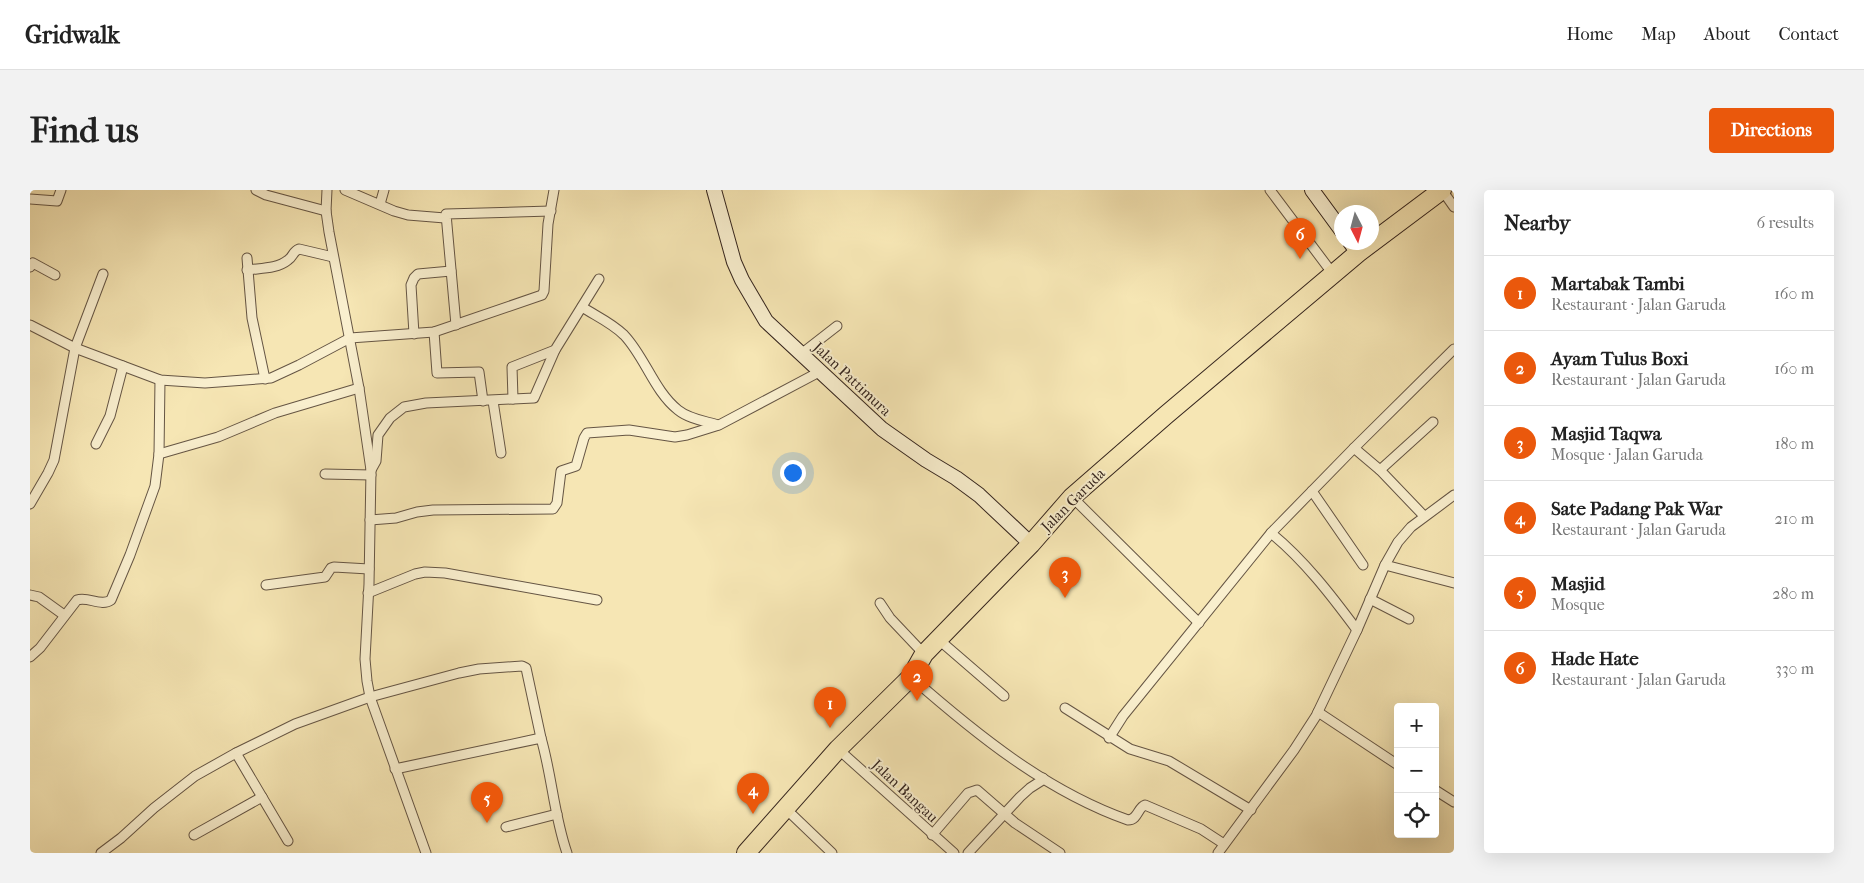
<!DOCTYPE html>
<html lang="en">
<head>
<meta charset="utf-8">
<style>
  :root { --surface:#fff; --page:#f2f2f2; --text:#222; --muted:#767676; --line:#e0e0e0; --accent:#ea580c }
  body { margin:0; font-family:"IM FELL French Canon",serif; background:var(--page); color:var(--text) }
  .controls { position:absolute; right:15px; bottom:15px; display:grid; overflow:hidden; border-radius:5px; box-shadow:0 5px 20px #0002 }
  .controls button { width:45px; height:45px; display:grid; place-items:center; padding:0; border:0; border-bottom:1px solid var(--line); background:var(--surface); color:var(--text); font:25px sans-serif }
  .compass { position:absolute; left:1304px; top:15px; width:45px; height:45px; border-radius:50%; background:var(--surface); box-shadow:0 5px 20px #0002; rotate:174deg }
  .you { position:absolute; left:762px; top:282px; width:18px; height:18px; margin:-12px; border:4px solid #fff; border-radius:50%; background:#1a73e8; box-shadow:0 0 0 8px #1a73e833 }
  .badge { display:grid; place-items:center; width:32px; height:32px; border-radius:50%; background:var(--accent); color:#fff; font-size:16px; font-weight:700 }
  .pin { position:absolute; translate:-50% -41px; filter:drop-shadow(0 1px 2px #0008) }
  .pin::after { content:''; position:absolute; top:26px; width:18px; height:15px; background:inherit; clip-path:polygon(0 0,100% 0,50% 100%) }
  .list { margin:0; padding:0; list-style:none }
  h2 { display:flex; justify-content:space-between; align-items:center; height:65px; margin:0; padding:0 20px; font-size:21px }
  h2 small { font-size:16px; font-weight:400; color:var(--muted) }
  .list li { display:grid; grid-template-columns:32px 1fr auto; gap:15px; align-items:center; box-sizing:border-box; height:75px; padding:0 20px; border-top:1px solid var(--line) }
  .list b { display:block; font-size:19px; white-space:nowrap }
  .list p { margin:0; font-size:16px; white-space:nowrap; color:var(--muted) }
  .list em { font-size:16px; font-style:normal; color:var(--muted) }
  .icon { flex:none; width:28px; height:28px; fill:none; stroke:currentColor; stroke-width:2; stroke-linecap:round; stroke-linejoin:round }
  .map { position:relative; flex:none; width:1424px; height:663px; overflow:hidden; border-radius:5px }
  header { display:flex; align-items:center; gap:30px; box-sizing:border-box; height:70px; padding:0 25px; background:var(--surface); border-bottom:1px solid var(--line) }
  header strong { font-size:24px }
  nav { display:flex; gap:28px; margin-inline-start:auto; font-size:18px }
  .intro { display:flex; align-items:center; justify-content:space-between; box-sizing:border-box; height:120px; padding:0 30px }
  h1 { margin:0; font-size:35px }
  .button { padding:12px 22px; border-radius:5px; background:var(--accent); color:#fff; font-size:18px; font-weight:700 }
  main { display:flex; gap:30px; padding:0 30px }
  aside { flex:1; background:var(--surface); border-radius:5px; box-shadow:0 5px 20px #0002 }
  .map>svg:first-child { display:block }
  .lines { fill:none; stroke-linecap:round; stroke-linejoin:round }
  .street-casing { stroke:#655544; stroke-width:11 }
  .secondary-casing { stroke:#35251e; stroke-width:16 }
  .highway-casing { stroke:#35251e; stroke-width:20 }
  .street { stroke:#f9efce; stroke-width:9 }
  .secondary { stroke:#f9efce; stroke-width:14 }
  .highway { stroke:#f6e6b4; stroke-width:18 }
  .labels { text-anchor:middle; stroke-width:4; stroke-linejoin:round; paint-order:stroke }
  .street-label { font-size:15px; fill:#35251e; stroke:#f9efce }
</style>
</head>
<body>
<header>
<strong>Gridwalk</strong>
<nav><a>Home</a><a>Map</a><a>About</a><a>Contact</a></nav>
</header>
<div class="intro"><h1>Find us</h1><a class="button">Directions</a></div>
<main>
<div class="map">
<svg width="1424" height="663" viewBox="0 0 1424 663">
  <rect width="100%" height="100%" fill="#f6e6b4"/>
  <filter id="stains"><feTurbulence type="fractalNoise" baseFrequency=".004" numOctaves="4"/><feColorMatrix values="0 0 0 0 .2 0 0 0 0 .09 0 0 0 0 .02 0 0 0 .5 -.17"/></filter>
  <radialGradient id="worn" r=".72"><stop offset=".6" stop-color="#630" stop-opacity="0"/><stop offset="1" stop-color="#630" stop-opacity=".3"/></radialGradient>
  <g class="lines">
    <defs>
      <g id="street">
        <polyline points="226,0 236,5 296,21"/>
        <polyline points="297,0 296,21 299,42 329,198 341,280 339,394 335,469 337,491 340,507 396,663"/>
        <polyline points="315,0 364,21 378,25 415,28"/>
        <polyline points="1240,0 1303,84"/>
        <polyline points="1412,0 1424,17"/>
        <polyline points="0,9 27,11 31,0"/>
        <polyline points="350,14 354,0"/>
        <polyline points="217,68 222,128 235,189"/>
        <polyline points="0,77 3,73 25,85"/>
        <path d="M217 80C231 78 247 79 258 70 263 67 263 61 269 59L303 67"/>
        <path d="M552 117C566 126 582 133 594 145 615 167 624 201 648 220 659 229 675 231 688 235"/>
        <polyline points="0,135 45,158 130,190 175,193 241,188 269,175 320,148 404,142 512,105 514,101 518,34 524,0"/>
        <polyline points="426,135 416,24 521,21"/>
        <polyline points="404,142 407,183 449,182 453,211"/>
        <polyline points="384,144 381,95 384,88 388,84 421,81"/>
        <polyline points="771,164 807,136"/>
        <polyline points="483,209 482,177 525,160 569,89"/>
        <polyline points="463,211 471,263"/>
        <polyline points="66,254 80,226 93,176"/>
        <polyline points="1324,258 1350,280 1394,326"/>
        <polyline points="129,264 188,247 245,223 329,198"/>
        <polyline points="341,280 346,271 348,245 360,228 374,217 396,213 504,208 525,160"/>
        <polyline points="1350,280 1403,232"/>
        <polyline points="295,284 341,285"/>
        <polyline points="1282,301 1333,375"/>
        <polyline points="1042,307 1169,433"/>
        <polyline points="0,314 18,283 24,270 45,158 73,84"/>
        <polyline points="340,330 366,328 387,322 403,320 523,319 527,313 531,281 546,276 554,248 557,243 599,240 645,247 657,245 689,235 791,181"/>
        <path d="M1241 343C1275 371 1301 405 1327 440"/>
        <polyline points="1355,375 1424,393"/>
        <polyline points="236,395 295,387 301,378 304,377 339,379"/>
        <polyline points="338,403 385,384 395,382 415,383 567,410"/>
        <polyline points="0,405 9,407 34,425"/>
        <polyline points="1340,409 1379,429"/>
        <polyline points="850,413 860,428 894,464"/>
        <polyline points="908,449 974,506"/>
        <path d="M0 467 10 458 47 410C58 406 71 417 81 410L100 365 125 296 129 264 130 190"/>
        <path d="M881 487C946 544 1016 601 1098 630 1108 630 1108 617 1115 615L1171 639 1194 654"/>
        <polyline points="1035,518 1100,559 1139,571 1221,620"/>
        <polyline points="1288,522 1368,575"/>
        <polyline points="1079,548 1093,526 1241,343 1324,258 1424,159"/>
        <polyline points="808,559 924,663"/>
        <polyline points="206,563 258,651"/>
        <path d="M365 579 511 548C522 586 524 626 537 663"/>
        <polyline points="1405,600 1424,612"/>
        <polyline points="755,618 802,663"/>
        <polyline points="476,637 527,624"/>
        <polyline points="164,645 232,607"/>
        <polyline points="902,645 938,603 947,600 985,633 1030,663"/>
        <polyline points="71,663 91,648 124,618 165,586 206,563 265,534 340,507 429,483 449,479 492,476 496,478 511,548"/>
        <polyline points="938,663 990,607 1000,598 1011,591 1013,588"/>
        <polyline points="1188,663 1264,560 1286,526 1327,440 1355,375 1368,352 1381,337 1424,305"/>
      </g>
      <g id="secondary">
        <polyline points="684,0 704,72 712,90 736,131 852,239 896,270 926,288 949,305 1001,354"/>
        <polyline points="1282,0 1312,41"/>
        <polyline points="1320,52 1328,63"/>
      </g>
      <polyline id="highway" points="716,663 808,559 881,487 894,464 1001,354 1042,307 1136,225 1328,63 1412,0"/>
    </defs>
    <!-- street casing -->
    <use href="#street" class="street-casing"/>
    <!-- secondary casing -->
    <use href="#secondary" class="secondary-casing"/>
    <!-- highway casing -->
    <use href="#highway" class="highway-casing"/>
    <!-- street -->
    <use href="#street" class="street"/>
    <!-- secondary -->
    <use href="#secondary" class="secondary"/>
    <!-- highway -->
    <use href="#highway" class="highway"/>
  </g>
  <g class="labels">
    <!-- street labels -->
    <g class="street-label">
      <text transform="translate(822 189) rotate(43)" y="5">Jalan Pattimura</text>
      <text transform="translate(1043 310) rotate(-45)" y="5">Jalan Garuda</text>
      <text transform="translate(875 601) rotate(43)" y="5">Jalan Bangau</text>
    </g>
  </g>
  <rect width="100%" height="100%" filter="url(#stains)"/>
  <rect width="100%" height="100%" fill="url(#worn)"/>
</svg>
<div class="controls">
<button>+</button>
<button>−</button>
<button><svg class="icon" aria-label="locate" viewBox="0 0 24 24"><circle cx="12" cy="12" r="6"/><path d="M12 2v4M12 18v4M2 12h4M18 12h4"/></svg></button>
</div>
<svg class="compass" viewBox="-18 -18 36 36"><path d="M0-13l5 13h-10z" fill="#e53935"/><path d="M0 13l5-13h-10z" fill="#767676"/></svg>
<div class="you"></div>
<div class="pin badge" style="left:800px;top:538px">1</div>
<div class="pin badge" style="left:887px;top:511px">2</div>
<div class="pin badge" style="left:1035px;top:408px">3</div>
<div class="pin badge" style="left:723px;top:624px">4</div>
<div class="pin badge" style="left:457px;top:633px">5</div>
<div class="pin badge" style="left:1270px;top:69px">6</div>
</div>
<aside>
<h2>Nearby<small>6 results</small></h2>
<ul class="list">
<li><span class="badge">1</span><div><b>Martabak Tambi</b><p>Restaurant · Jalan Garuda</p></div><em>160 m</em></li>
<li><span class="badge">2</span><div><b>Ayam Tulus Boxi</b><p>Restaurant · Jalan Garuda</p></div><em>160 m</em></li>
<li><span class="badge">3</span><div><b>Masjid Taqwa</b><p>Mosque · Jalan Garuda</p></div><em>180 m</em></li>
<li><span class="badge">4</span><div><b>Sate Padang Pak War</b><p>Restaurant · Jalan Garuda</p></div><em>210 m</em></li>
<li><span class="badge">5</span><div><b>Masjid</b><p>Mosque</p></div><em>280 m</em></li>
<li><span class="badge">6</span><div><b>Hade Hate</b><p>Restaurant · Jalan Garuda</p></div><em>330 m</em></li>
</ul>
</aside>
</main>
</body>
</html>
